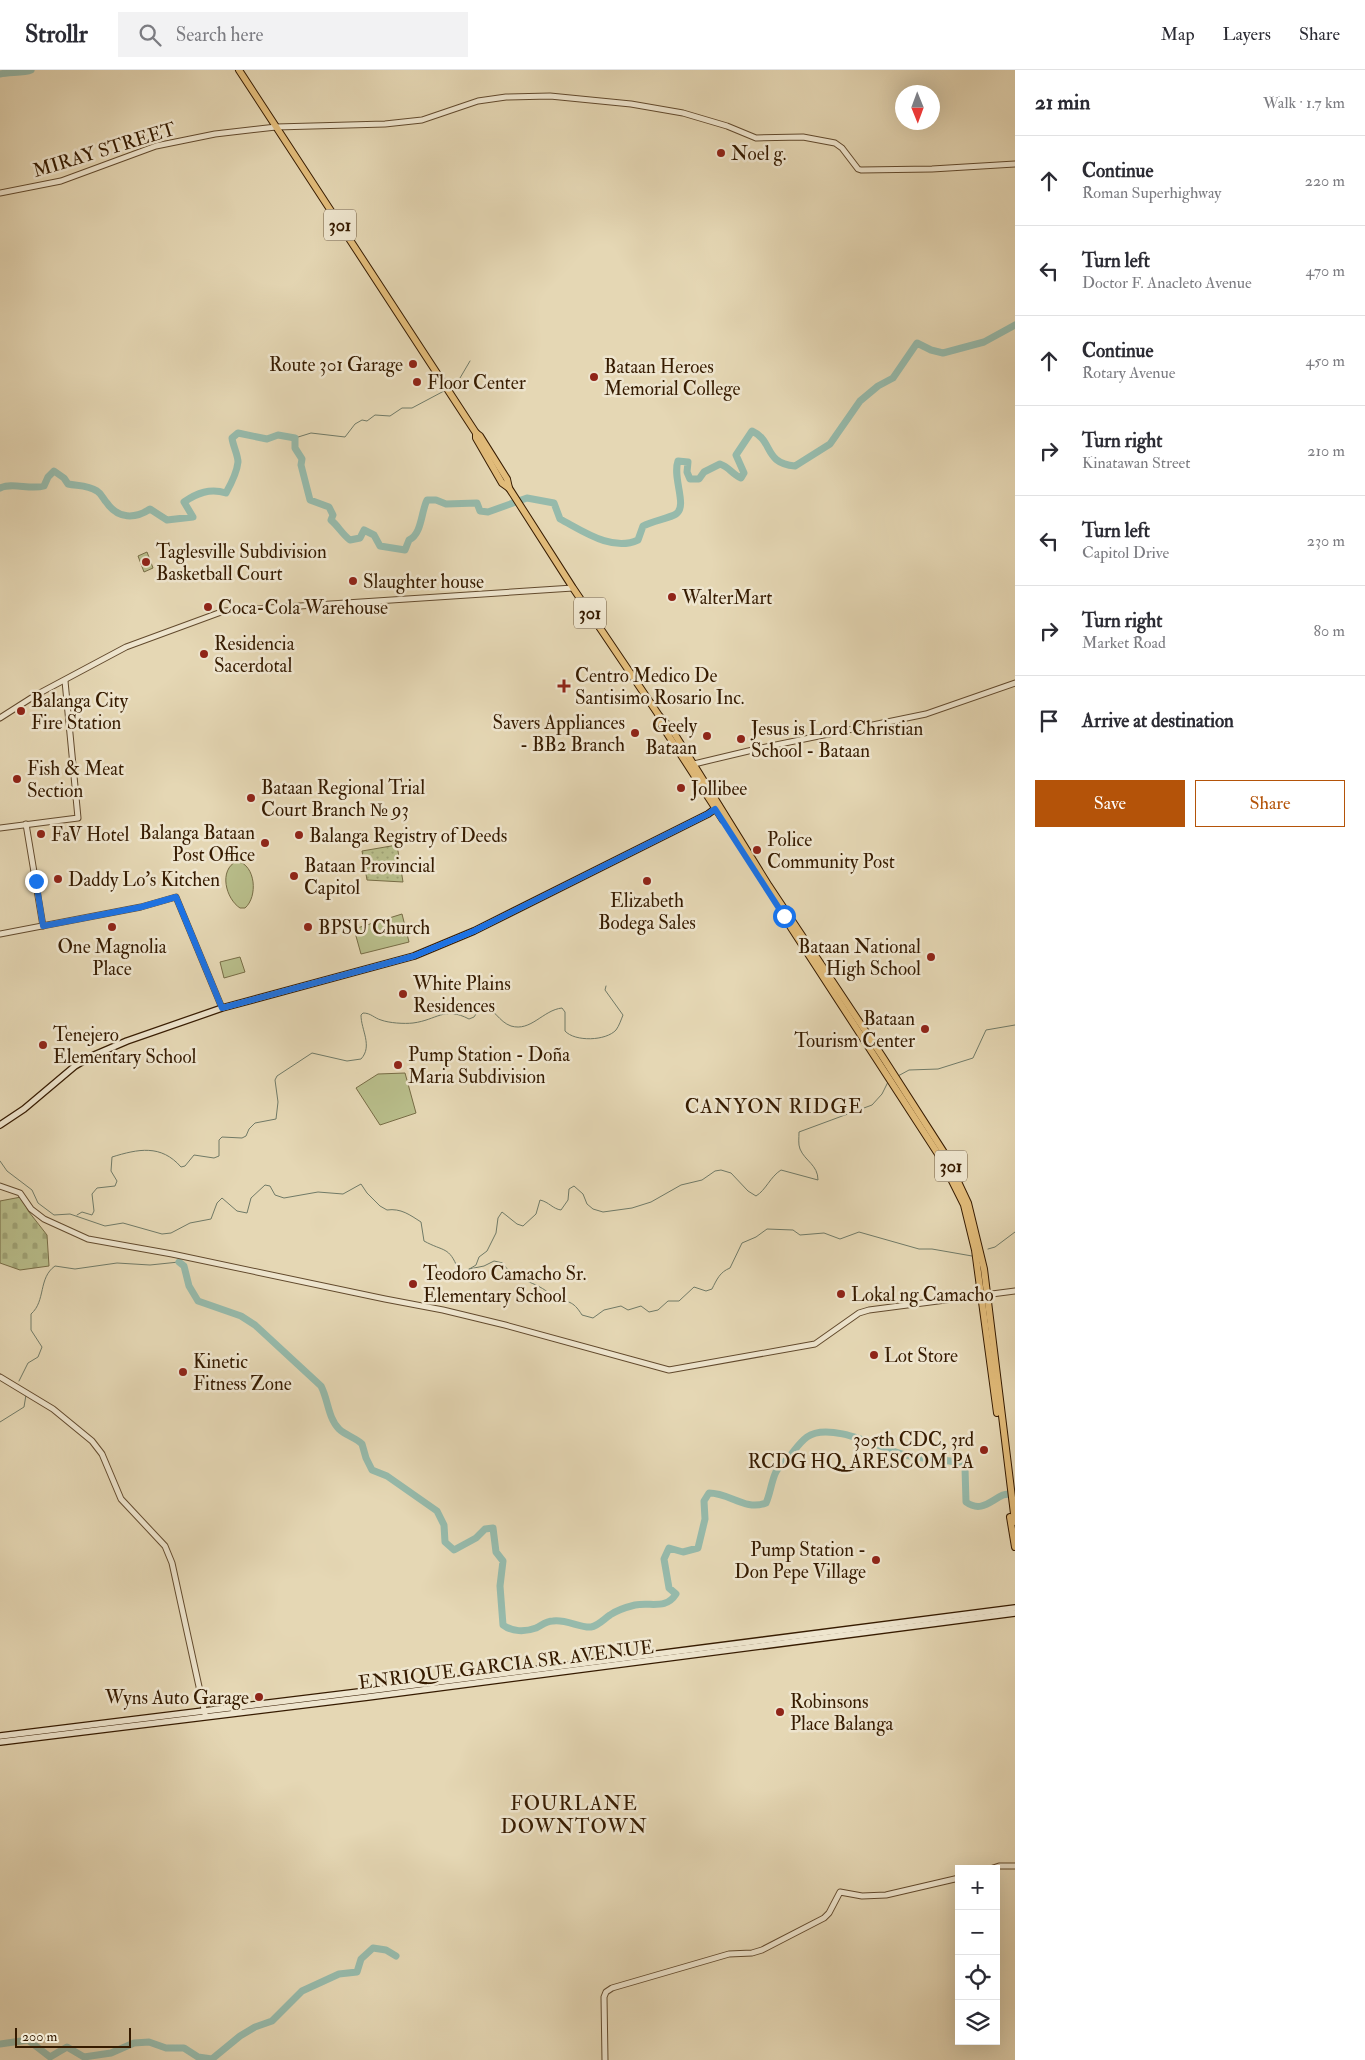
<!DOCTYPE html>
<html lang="en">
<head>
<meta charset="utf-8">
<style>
  :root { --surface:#fff; --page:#f2f2f3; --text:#2b2b33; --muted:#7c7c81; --line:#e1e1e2; --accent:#b45309 }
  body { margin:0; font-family:"IM FELL Double Pica",serif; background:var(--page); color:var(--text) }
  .controls { position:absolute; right:15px; bottom:15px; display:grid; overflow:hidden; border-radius:0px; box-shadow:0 5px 20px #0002 }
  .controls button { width:45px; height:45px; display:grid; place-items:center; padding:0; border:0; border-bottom:1px solid var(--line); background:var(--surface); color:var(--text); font:25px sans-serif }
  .compass { position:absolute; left:895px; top:15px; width:45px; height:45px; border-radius:50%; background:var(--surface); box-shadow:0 5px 20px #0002; rotate:179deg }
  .scale { position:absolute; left:15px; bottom:12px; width:116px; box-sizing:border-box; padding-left:5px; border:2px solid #361b00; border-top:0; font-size:14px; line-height:18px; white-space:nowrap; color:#361b00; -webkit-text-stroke:4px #eee5ce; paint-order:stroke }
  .stop { position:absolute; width:15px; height:15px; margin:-11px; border:4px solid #1a73e8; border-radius:50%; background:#fff }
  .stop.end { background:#1a73e8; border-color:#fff; box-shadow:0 1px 5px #0008 }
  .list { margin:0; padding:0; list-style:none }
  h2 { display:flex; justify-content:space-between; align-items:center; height:65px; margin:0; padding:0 20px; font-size:21px }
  h2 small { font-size:16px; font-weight:400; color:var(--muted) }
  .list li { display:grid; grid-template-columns:32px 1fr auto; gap:15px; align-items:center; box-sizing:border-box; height:90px; padding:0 20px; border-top:1px solid var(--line) }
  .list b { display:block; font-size:19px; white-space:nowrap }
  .list p { margin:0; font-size:16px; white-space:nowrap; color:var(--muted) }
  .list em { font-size:16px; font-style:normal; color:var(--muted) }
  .actions { display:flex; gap:10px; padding:15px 20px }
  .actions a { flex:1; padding:11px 0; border:1px solid var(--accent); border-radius:0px; text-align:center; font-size:18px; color:var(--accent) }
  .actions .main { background:var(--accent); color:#fff }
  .icon { flex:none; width:28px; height:28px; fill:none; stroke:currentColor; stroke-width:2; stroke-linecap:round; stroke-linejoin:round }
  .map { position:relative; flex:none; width:1015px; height:1990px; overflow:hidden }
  header { display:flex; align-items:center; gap:30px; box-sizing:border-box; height:70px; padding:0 25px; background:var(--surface); border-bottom:1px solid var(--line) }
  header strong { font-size:24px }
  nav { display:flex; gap:28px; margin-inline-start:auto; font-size:18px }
  .search { width:350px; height:45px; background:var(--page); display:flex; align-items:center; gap:12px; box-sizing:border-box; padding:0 18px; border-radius:0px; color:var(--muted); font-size:19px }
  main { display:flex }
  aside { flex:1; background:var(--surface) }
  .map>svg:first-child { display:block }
  .grass { fill:url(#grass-dots); stroke:#776c45 }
  .cemetery { fill:url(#cemetery-stones); stroke:#776c45 }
  .park { fill:#b8bd8a; stroke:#776c45 }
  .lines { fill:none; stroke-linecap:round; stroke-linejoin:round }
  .stream { stroke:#707a67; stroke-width:1 }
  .river { stroke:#96baab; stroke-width:7 }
  .tertiary-casing { stroke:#624a2d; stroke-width:7 }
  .secondary-casing { stroke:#361b00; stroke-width:8 }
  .primary-casing { stroke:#361b00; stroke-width:8 }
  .tertiary { stroke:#eee5ce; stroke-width:5 }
  .secondary { stroke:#eee5ce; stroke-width:5.5 }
  .primary { stroke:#e2bc7a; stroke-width:6 }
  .route { stroke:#1a73e8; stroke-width:6 }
  .poi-dot { fill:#8f2418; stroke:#eee5ce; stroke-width:2 }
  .labels { text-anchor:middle; stroke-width:5; stroke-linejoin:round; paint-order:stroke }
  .shield { fill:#eee5ce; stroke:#6d583e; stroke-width:1 }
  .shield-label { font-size:18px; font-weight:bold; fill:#361b00 }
  .street-label { font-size:19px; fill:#361b00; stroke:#eee5ce }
  .poi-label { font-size:19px; fill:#361b00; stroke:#eee5ce; text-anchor:start }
  .neighbourhood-label { font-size:20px; letter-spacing:1px; fill:#361b00; stroke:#eee5ce }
</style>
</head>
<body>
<header>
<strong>Strollr</strong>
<div class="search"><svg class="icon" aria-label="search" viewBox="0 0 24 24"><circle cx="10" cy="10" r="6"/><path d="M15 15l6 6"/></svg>Search here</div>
<nav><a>Map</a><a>Layers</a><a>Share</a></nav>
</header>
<main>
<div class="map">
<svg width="1015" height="1990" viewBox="0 0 1015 1990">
  <defs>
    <pattern id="grass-dots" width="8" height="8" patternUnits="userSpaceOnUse" patternTransform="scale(1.25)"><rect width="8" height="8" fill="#b8bd8a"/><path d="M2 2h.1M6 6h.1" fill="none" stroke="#9fa275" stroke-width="1.8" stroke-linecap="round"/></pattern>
    <pattern id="cemetery-stones" width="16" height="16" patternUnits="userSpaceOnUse" patternTransform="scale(1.25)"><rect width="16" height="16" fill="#b8bd8a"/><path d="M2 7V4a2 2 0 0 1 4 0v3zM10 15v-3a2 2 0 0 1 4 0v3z" fill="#9fa275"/></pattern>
  </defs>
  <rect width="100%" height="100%" fill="#e5d7b4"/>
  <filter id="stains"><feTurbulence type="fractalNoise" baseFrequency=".004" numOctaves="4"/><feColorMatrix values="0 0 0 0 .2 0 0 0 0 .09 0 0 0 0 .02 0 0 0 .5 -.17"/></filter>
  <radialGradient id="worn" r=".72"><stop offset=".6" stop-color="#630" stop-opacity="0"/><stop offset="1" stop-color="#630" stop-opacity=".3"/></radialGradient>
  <!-- grass -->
  <polygon class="grass" points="397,775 403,812 367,810 362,781"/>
  <!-- cemetery -->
  <polygon class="cemetery" points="21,1127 29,1142 47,1165 49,1196 20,1200 0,1193 0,1131"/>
  <!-- park -->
  <g class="park">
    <polygon points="147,482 153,498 144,502 138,486"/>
    <path d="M237 791C256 795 258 827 245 838H240C226 829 218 800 237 791Z"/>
    <polygon points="402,844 409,872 361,884 354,859"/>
    <polygon points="240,887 245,902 224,908 220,892"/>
    <polygon points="405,1003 416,1043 380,1055 356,1018 378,1004"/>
  </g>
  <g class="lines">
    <!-- stream -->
    <g class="stream">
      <polyline points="450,318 460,308 470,291"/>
      <polyline points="295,368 311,363 345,367 355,354 362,350 367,351 375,345 390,346 402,338 412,338 444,321"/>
      <polyline points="898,1006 909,1000 938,999 973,988 986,960 1015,955"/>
      <path d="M0 1091 7 1101 32 1120 38 1133 54 1145 70 1144 105 1156 123 1153 162 1164 171 1163 190 1153 211 1149 217 1133 222 1128 237 1141 247 1143 251 1128 265 1115 270 1116 275 1125 284 1128 318 1122 343 1124 361 1114 367 1123 380 1136 387 1140C401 1138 410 1145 421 1152L424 1171C444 1182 449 1176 458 1199L466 1201 476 1195 479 1187 487 1181 496 1163 498 1148 502 1142 517 1154 523 1156 536 1144 540 1130C549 1132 553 1139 561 1140L568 1130 569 1119 574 1116 583 1124 587 1134 593 1139 603 1142 632 1138 651 1132 681 1115 702 1110 715 1101 721 1100 731 1103 748 1121 756 1126C766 1120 770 1107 781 1100L818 1110C818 1095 805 1091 800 1079 798 1074 799 1068 799 1062L872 1035 882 1024 888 1012"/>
      <path d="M77 1145 82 1142 92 1145 94 1141 92 1124 97 1118 115 1116 117 1111 111 1101 112 1087C138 1079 161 1074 181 1097L185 1096 194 1085 214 1088 219 1086V1070L222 1067 242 1068 246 1066 249 1059 255 1053 276 1049 278 1032 275 1010 277 1006 312 983 347 991 361 989C373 976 361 960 361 945L363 943C371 943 374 948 381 950 389 953 404 954 413 953 437 950 444 936 469 949L474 947 482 935C494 938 499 952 511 956 531 962 543 940 562 938L565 942V961C575 972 606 971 616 960 619 956 621 950 623 945L605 920 606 916"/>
      <polyline points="988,1179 995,1177 1015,1162"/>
      <path d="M469 1199 484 1196 494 1191 503 1193C511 1207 524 1209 538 1216 544 1219 549 1223 554 1226 569 1234 572 1229 582 1245L593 1248 604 1240 621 1236 628 1240 641 1236 649 1242 658 1240 668 1231H679L694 1217 706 1221 712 1219C717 1209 720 1202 730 1198L742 1173 756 1167 767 1159 793 1160 800 1165 824 1163 840 1169 859 1162 919 1179H932L972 1186"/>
      <path d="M19 1311 28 1293 38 1287 42 1277 31 1260V1244C46 1231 38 1208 55 1196L75 1199 117 1193 150 1195 179 1192"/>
      <polyline points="0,1352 24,1337 26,1325"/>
    </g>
    <!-- river -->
    <g class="river">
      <path d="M0 4C9 2 24 3 31 0"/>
      <path d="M0 418C12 412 30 420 44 416L48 407 54 401 64 408 68 414C78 416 88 415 97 421 102 424 103 429 107 433 118 449 135 449 150 439L167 450 193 447 184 432C197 423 210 418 226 423 231 414 237 402 238 392 238 385 233 376 232 368L238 363 267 369 278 365 295 368V378L302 389 301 395 310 430 329 437 333 445 331 450C339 457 342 464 350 470L360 468 364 460 374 465 380 476 405 480 409 470C422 464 421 442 427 430H436L446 434 477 433 480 441 488 442 527 428 554 433 560 449C583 461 612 482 638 470L643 456C652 451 670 448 676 444 688 436 672 408 678 391L688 392 687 402 690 409H699L704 402 720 394C729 397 732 404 741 408L744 403 736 385 752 361C774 371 763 393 795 396L830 374 860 331 878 316 893 308 917 273 931 280 943 283 984 272 1015 255"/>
      <path d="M179 1192 184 1196 189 1216 198 1231 241 1246 255 1255 321 1316C328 1329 328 1348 339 1359 345 1365 356 1368 362 1374L366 1388 372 1400 387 1406 437 1441 444 1455 445 1472 454 1480 476 1468 485 1459 493 1458 496 1482 503 1491 500 1516 503 1555C512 1562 525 1562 536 1558 542 1555 546 1551 553 1551 566 1549 580 1558 591 1557 598 1556 604 1549 610 1545 617 1540 627 1537 635 1535 651 1532 666 1540 676 1524L669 1518 664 1489 669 1478 683 1482 698 1478 705 1449 704 1431 709 1423C730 1423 745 1441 766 1433 770 1424 771 1414 775 1404 778 1396 784 1393 789 1387 795 1380 799 1373 807 1367 829 1351 879 1377 902 1384 922 1391 943 1387 962 1394L965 1398 966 1432C981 1443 990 1431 1003 1425 1006 1424 1011 1424 1015 1423"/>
      <polyline points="0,1974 28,1970 50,1987 67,1977 84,1987 111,1983 134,1973 149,1972 166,1978 184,1978 198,1987 212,1989 240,1966 255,1957 272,1951 302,1921 339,1904 357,1902 361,1889 373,1878 386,1880 396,1886"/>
    </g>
    <defs>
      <g id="tertiary">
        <polyline points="0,123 61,111 156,76 215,64 276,57 385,54 422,50 478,31 506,27 550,26 631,34 683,43 727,56 756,68 803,67 835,73 842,78 858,99 861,100 932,99 1015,94"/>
        <polyline points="0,648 36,625 126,577 224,541 573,518"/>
        <polyline points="694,694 761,678 926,644 1015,613"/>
        <polyline points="26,754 43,856"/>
        <polyline points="0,758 78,748 65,611"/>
        <polyline points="0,864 141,837 176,827 222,938"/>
        <polyline points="0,1116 20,1123 31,1139 44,1149 88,1169 172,1184 385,1229 443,1240 505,1255 669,1300 815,1274 859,1243 869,1240 1015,1221"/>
        <polyline points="0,1307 53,1339 92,1371 102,1384 121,1429 165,1476 172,1493 205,1644"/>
        <polyline points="990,1799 999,1796 1015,1796"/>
        <polyline points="605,1990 604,1927 606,1922 612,1918 729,1884 752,1883 762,1880 824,1848 829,1843 840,1822 862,1826 886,1825 959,1808"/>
      </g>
      <g id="secondary">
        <polyline points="0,1055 24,1039 75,996 92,986 127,971 222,938 414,886 474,861 708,744 719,736"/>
        <polyline points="0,1666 367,1621 1015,1538"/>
        <polyline points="0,1672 368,1627 1015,1543"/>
      </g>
      <g id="primary">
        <polyline points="239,0 476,363 480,366 507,409 509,418"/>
        <polyline points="476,363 476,368 502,413 509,418 573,518 660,647 671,658 769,816 882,986 945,1084 968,1133 984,1199 1015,1452"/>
        <polyline points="660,647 661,654 723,750"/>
        <polyline points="790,856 940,1087 964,1135 975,1180 997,1343"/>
        <polyline points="1010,1447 1015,1477"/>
      </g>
    </defs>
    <!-- tertiary casing -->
    <use href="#tertiary" class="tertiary-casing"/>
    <!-- secondary casing -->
    <use href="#secondary" class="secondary-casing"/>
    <!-- primary casing -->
    <use href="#primary" class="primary-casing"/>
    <!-- tertiary -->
    <use href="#tertiary" class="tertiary"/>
    <!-- secondary -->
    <use href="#secondary" class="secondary"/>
    <!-- primary -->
    <use href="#primary" class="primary"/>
  </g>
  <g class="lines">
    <!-- route -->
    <polyline class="route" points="36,811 43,856 141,837 176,827 222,938 414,886 474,861 708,744 715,739 784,846"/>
  </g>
  <!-- markers -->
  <g class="poi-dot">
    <circle cx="721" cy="83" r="5"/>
    <circle cx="413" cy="294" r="5"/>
    <circle cx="594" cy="307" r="5"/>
    <circle cx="417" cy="312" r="5"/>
    <circle cx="146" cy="492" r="5"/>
    <circle cx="353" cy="511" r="5"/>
    <circle cx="672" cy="527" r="5"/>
    <circle cx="208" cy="537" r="5"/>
    <circle cx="204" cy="584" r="5"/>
    <path d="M561.5 608.5h5v5h5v5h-5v5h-5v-5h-5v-5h5z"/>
    <circle cx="21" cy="641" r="5"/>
    <circle cx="635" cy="663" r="5"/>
    <circle cx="707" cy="666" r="5"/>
    <circle cx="741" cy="669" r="5"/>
    <circle cx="17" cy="709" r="5"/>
    <circle cx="681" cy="718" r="5"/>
    <circle cx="251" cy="728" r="5"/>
    <circle cx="41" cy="764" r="5"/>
    <circle cx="299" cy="765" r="5"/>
    <circle cx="265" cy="773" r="5"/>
    <circle cx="757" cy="780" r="5"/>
    <circle cx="294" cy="806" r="5"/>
    <circle cx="58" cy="809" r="5"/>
    <circle cx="647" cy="811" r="5"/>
    <circle cx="112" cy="857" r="5"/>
    <circle cx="308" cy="857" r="5"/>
    <circle cx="931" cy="887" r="5"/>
    <circle cx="403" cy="924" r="5"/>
    <circle cx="925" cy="959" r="5"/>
    <circle cx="43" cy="975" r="5"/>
    <circle cx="398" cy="995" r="5"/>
    <circle cx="413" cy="1214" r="5"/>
    <circle cx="841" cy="1224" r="5"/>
    <circle cx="874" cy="1285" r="5"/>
    <circle cx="183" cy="1302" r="5"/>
    <circle cx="984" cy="1380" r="5"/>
    <circle cx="876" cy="1490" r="5"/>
    <circle cx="259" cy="1627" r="5"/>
    <circle cx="780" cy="1642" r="5"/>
  </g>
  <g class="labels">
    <!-- shield labels -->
    <g class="shield">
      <rect x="324" y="139.5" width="32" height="31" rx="4"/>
      <rect x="574" y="527.5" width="32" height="31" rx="4"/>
      <rect x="935" y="1080.5" width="32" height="31" rx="4"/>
    </g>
    <g class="shield-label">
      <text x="340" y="161">301</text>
      <text x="590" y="549">301</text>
      <text x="951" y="1102">301</text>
    </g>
    <!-- street labels -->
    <g class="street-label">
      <text transform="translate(104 79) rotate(-17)" y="7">MIRAY STREET</text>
      <text transform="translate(506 1594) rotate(-7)" y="7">ENRIQUE GARCIA SR. AVENUE</text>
    </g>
    <!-- poi labels -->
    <g class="poi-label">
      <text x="731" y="90">Noel g.</text>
      <text x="403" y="301" text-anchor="end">Route 301 Garage</text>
      <text x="604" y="303">Bataan Heroes<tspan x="604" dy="22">Memorial College</tspan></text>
      <text x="427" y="319">Floor Center</text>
      <text x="156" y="488">Taglesville Subdivision<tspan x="156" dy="22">Basketball Court</tspan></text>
      <text x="363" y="518">Slaughter house</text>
      <text x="682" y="534">WalterMart</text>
      <text x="218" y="544">Coca-Cola Warehouse</text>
      <text x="214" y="580">Residencia<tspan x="214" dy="22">Sacerdotal</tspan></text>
      <text x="575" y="612">Centro Medico De<tspan x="575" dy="22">Santisimo Rosario Inc.</tspan></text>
      <text x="31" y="637">Balanga City<tspan x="31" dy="22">Fire Station</tspan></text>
      <text x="625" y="659" text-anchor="end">Savers Appliances<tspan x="625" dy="22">- BB2 Branch</tspan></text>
      <text x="697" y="662" text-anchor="end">Geely<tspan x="697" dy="22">Bataan</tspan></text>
      <text x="751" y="665">Jesus is Lord Christian<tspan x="751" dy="22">School - Bataan</tspan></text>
      <text x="27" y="705">Fish &amp; Meat<tspan x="27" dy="22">Section</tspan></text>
      <text x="261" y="724">Bataan Regional Trial<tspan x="261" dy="22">Court Branch № 93</tspan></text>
      <text x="691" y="725">Jollibee</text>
      <text x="255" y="769" text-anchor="end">Balanga Bataan<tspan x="255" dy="22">Post Office</tspan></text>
      <text x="51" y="771">FaV Hotel</text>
      <text x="309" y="772">Balanga Registry of Deeds</text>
      <text x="767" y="776">Police<tspan x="767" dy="22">Community Post</tspan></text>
      <text x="304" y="802">Bataan Provincial<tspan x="304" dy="22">Capitol</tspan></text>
      <text x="68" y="816">Daddy Lo's Kitchen</text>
      <text x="647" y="837" text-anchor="middle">Elizabeth<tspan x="647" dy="22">Bodega Sales</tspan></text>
      <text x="318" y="864">BPSU Church</text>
      <text x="112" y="883" text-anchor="middle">One Magnolia<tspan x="112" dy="22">Place</tspan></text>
      <text x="921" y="883" text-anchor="end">Bataan National<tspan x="921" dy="22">High School</tspan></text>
      <text x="413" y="920">White Plains<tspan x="413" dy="22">Residences</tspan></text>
      <text x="915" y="955" text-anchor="end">Bataan<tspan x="915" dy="22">Tourism Center</tspan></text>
      <text x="53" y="971">Tenejero<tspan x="53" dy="22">Elementary School</tspan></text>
      <text x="408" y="991">Pump Station - Doña<tspan x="408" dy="22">Maria Subdivision</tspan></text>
      <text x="423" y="1210">Teodoro Camacho Sr.<tspan x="423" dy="22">Elementary School</tspan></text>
      <text x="851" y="1231">Lokal ng Camacho</text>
      <text x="884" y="1292">Lot Store</text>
      <text x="193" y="1298">Kinetic<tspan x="193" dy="22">Fitness Zone</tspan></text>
      <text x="974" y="1376" text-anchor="end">305th CDC, 3rd<tspan x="974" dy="22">RCDG HQ, ARESCOM PA</tspan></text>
      <text x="866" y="1486" text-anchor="end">Pump Station -<tspan x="866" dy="22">Don Pepe Village</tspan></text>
      <text x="249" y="1634" text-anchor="end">Wyns Auto Garage</text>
      <text x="790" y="1638">Robinsons<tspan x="790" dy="22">Place Balanga</tspan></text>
    </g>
    <!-- neighbourhood labels -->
    <g class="neighbourhood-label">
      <text x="774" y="1043">CANYON RIDGE</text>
      <text x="574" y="1740">FOURLANE<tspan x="574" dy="23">DOWNTOWN</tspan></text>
    </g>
  </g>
  <rect width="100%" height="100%" filter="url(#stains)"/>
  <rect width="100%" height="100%" fill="url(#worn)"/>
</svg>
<div class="controls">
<button>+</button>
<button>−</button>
<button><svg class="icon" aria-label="locate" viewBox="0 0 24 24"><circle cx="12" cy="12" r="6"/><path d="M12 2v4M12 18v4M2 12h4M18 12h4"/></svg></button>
<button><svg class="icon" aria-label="layers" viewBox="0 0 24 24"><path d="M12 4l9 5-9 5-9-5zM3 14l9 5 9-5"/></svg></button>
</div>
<svg class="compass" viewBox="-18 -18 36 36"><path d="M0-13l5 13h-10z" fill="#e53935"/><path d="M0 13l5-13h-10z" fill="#7c7c81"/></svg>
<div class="scale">200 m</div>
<div class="stop" style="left:784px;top:846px"></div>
<div class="stop end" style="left:36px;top:811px"></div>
</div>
<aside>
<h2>21 min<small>Walk · 1.7 km</small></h2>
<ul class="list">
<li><svg class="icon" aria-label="ahead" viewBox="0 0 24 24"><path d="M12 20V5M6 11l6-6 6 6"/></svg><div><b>Continue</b><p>Roman Superhighway</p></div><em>220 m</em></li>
<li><svg class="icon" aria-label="left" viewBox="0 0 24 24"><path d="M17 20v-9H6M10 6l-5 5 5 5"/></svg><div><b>Turn left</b><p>Doctor F. Anacleto Avenue</p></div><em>470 m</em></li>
<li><svg class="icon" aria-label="ahead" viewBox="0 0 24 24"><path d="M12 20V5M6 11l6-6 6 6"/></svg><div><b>Continue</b><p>Rotary Avenue</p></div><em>450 m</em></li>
<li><svg class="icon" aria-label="right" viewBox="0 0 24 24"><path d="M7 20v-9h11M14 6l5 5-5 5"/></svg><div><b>Turn right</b><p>Kinatawan Street</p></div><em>210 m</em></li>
<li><svg class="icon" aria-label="left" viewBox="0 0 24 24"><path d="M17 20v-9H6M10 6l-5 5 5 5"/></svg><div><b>Turn left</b><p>Capitol Drive</p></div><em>230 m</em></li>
<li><svg class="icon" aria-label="right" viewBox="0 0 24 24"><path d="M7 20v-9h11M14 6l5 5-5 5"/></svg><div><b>Turn right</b><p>Market Road</p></div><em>80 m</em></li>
<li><svg class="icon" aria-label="arrive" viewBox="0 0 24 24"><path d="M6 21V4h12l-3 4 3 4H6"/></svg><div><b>Arrive at destination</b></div></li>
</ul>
<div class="actions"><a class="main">Save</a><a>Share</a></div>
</aside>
</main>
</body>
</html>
